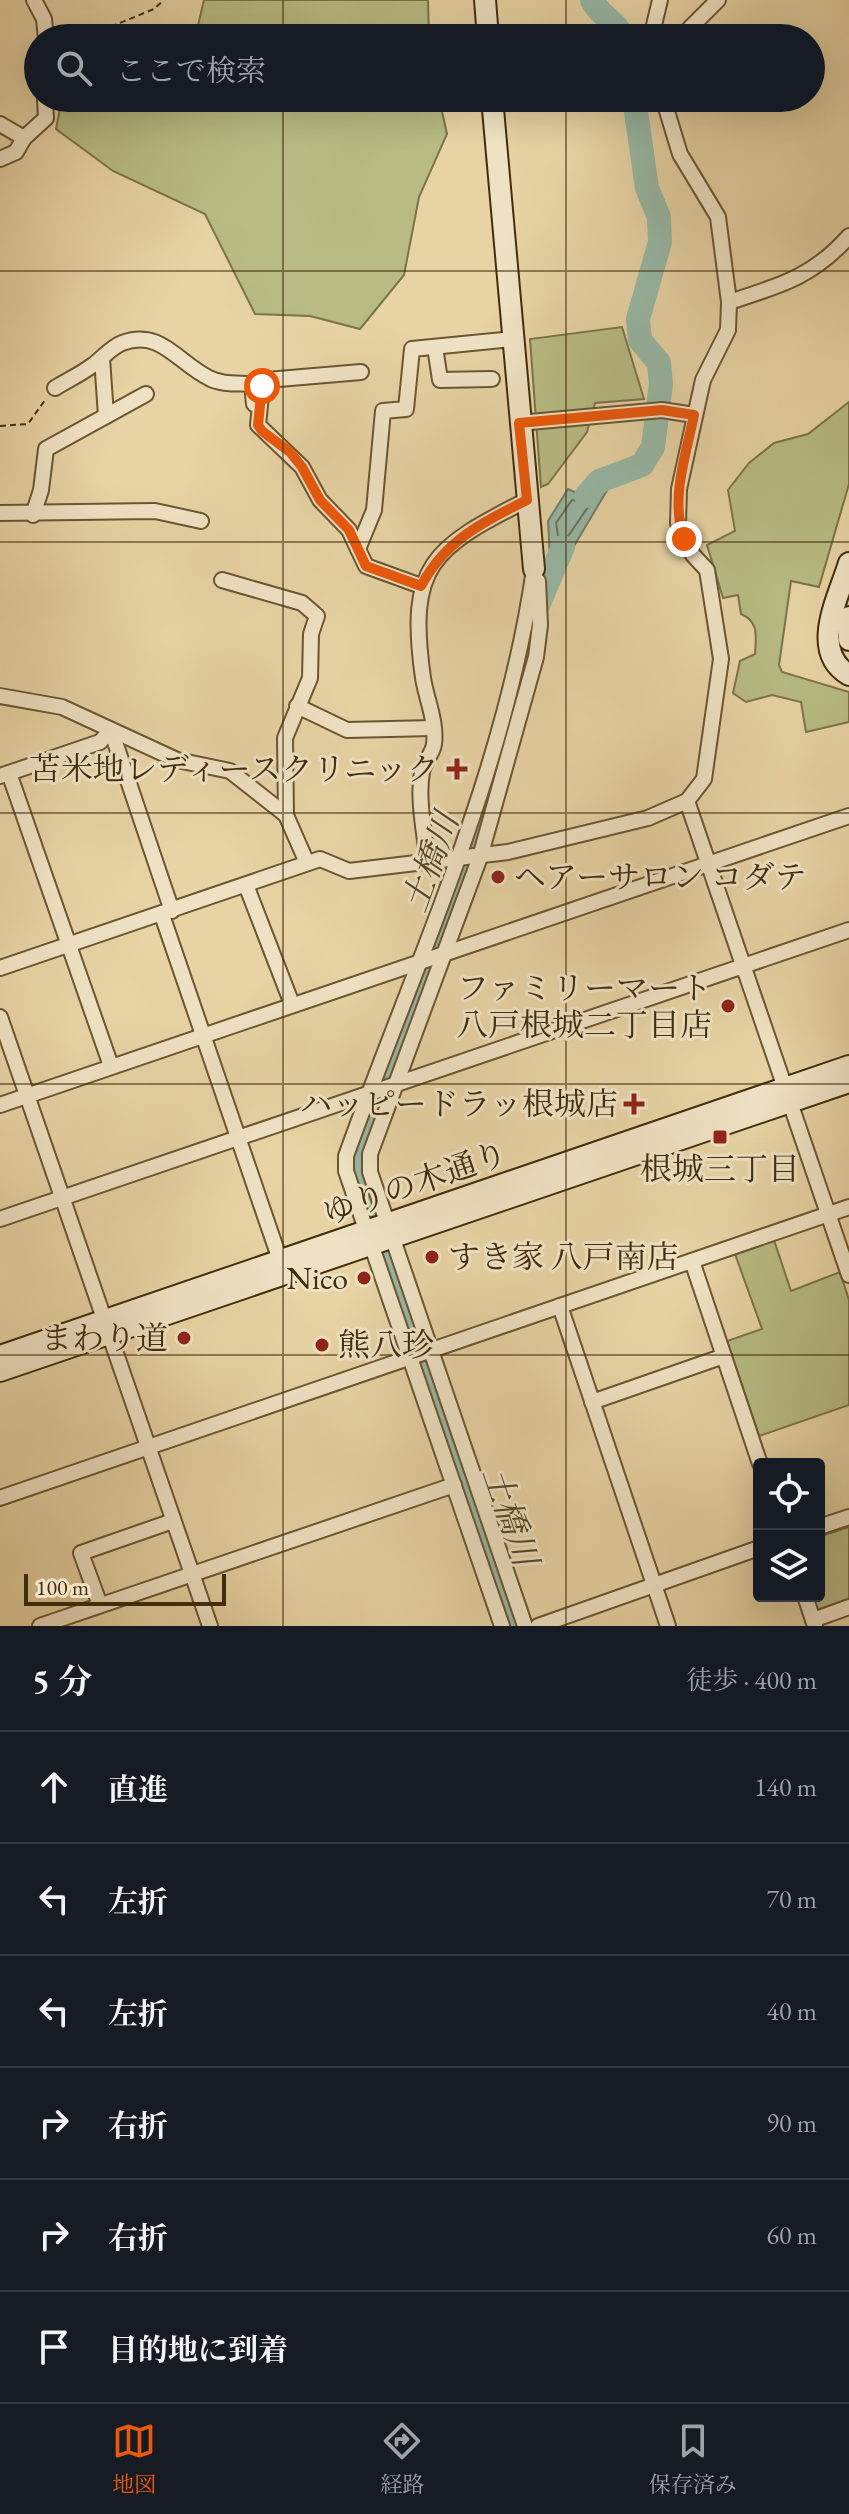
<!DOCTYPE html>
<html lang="ja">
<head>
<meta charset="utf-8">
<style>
  :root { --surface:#171b24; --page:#20242c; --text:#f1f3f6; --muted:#9ea1a6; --line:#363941; --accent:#ea580c }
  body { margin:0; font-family:"EB Garamond","Noto Serif JP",serif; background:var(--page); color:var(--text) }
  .controls { position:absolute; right:24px; bottom:24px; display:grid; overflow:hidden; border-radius:8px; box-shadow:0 8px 32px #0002 }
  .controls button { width:72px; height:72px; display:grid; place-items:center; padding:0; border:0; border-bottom:2px solid var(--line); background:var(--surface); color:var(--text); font:40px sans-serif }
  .scale { position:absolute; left:24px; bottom:20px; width:202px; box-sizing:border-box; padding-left:8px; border:4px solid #422d0c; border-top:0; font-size:22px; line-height:28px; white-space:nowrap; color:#422d0c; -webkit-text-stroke:6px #efe2c4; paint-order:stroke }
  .stop { position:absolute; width:24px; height:24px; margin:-18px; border:6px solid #ea580c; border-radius:50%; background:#fff }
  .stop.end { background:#ea580c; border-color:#fff; box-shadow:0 2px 8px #0008 }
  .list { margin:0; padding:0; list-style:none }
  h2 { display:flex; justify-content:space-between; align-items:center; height:104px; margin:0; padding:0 32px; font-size:34px }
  h2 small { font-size:26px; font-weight:400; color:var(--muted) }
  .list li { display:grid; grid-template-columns:52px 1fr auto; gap:24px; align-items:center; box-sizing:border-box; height:112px; padding:0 32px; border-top:2px solid var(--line) }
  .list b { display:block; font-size:30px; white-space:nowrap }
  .list em { font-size:26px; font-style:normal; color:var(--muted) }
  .icon { flex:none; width:44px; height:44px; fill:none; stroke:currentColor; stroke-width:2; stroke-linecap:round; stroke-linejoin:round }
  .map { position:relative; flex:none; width:849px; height:1626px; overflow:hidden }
  .search { position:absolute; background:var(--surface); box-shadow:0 8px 32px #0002; left:24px; right:24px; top:24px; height:88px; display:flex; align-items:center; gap:20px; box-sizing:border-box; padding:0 28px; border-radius:44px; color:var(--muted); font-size:30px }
  .sheet { height:776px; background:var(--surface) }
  nav { display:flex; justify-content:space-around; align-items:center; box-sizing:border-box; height:112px; border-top:2px solid var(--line); background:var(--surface); font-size:22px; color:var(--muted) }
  nav a { display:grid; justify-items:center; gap:4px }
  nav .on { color:var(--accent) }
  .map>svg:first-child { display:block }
  .green { fill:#b8bb84; stroke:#7d7448; stroke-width:2 }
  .water { fill:#97b8a6; stroke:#758068; stroke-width:2 }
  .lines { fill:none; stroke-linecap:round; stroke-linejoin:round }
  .shore { stroke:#6c7259; stroke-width:2 }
  .river { stroke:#97b8a6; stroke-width:24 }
  .street-casing { stroke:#6b5632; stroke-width:18 }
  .secondary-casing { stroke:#422d0c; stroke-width:24 }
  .path { stroke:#422d0c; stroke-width:2; stroke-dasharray:6 4; stroke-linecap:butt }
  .street { stroke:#efe2c4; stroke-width:14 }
  .secondary { stroke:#efe2c4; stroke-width:20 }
  .route { stroke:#ea580c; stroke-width:10 }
  .grid { fill:none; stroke:#422d0c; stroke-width:2; stroke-opacity:0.55 }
  .poi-dot { fill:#8f2418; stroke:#efe2c4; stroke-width:3 }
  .labels { text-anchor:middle; stroke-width:6; stroke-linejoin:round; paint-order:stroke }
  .poi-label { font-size:32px; fill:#422d0c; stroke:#efe2c4; text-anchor:end }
  .street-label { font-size:32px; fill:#422d0c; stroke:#efe2c4 }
  .water-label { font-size:34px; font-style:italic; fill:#53492b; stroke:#efe2c4 }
</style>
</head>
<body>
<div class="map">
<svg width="849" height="1626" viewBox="0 0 849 1626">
  <rect width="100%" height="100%" fill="#e7d3a4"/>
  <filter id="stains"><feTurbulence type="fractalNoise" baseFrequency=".0025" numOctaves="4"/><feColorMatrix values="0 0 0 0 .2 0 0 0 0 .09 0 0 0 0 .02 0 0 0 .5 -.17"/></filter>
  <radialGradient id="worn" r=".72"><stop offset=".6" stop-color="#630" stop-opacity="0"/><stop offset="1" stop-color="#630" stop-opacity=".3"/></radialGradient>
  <!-- green -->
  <g class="green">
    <polygon points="204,0 428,0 429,38 195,38"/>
    <polygon points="62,98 439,98 447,134 419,197 404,275 360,329 310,316 255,314 205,214 113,171 56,129"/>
    <polygon points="622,327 644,399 595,403 587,432 548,484 541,487 530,339"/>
    <path d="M849 402V484L819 587 791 581 779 665 782 672 849 692V722L806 732 801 702 772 695 746 702 733 693 740 661 755 654C756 637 759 621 741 614L738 595 723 598 707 545 735 531 728 490 749 463 774 443 808 434Z"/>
    <polygon points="774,1240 791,1291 840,1272 849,1300 849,1405 759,1436 727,1341 762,1329 735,1254"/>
    <polygon points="849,1527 849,1602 817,1610 811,1596 819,1596 819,1537"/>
  </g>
  <!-- water -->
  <polygon class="water" points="607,475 612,482 555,578 551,578 548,521 568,489 581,495 595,476"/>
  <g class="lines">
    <!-- shore -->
    <polygon class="shore" points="572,500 586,502 588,507 560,548 556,523"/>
    <!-- river -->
    <g class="river">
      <path d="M592 0C599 16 618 22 623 38"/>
      <polyline points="586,496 599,481 642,465 653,447 661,384 659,363 640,340 638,319 660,242 659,217 647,188 634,98"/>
      <polyline points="513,1626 352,1164 479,831 536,610 563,547"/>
    </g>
    <defs>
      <g id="street">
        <polyline points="34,0 44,19 46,38"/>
        <polyline points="651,38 660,0"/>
        <polyline points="680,38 718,0"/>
        <polyline points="0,124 24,138 16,152 0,159"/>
        <polyline points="24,138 46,118 45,98"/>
        <path d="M729 302C779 286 813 277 849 236"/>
        <polyline points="435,347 440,380 492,379"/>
        <polyline points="102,358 106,416"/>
        <polyline points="361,372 267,380 262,386 258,425 302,467 320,500 349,530 366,566 421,586"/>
        <path d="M55 388C68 380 81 374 93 365 103 358 110 348 122 343 160 328 178 363 209 378 222 385 238 383 252 384L254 404"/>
        <polyline points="519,423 662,410 694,415"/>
        <polyline points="0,513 155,511 201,521"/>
        <polyline points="33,515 41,490 46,449 146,394"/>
        <polyline points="358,549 374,510 383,411 406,409 412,349 513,339"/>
        <polyline points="222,580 302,603 317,616 311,634 310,678 285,738 286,815"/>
        <polyline points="0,696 62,707 177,760 230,771 286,815 307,863"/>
        <polyline points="297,706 347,730 433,728"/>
        <polyline points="9,773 111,1066"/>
        <polyline points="0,776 100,742 111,730 172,911"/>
        <polyline points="687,801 849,1275"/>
        <path d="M428 863C425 836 417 799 422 772 424 762 433 753 434 744 437 722 426 698 423 678 407 565 432 548 527 500"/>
        <polyline points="246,885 292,1004"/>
        <polyline points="162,915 280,1260"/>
        <polyline points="0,968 320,859 349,871 508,852 648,818 687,801 704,779 721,659 707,570 693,555 678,523 679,489 703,380 728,330 729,302 718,217 680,154 663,98"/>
        <polyline points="0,1017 210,1626"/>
        <polyline points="0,1105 849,816"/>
        <polyline points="0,1219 849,930"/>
        <polyline points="692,1261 760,1464"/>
        <polyline points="560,1306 668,1626"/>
        <polyline points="592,1402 724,1356"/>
        <polyline points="0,1498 849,1207"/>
        <polyline points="819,1527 849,1517"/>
        <polyline points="805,1596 815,1626"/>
        <polyline points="100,1605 81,1553 173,1521"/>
        <polyline points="813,1620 849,1607"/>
        <polyline points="40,1626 454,1485"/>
        <path d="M502 1626 346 1171V1156C415 963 505 774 534 569"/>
        <polyline points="525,1626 370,1172 370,1154 480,857 536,657 540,625 538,581"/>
        <polyline points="538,1626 759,1548"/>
      </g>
      <g id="secondary">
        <polyline points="485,0 488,38"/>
        <polyline points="492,98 534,569"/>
        <path d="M849 563C838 599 809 651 849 675"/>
        <polyline points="849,617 849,640"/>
        <polyline points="0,1356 849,1066"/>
        <polyline points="0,1371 849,1082"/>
      </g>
    </defs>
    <!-- street casing -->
    <use href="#street" class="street-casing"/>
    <!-- secondary casing -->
    <use href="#secondary" class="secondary-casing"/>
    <!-- path -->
    <g class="path">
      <polyline points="83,38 154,9 164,0"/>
      <polyline points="0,426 28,424 45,400"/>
    </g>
    <!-- street -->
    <use href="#street" class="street"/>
    <!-- secondary -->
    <use href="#secondary" class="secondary"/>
  </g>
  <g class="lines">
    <!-- route -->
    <path class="route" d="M262 386 258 425 262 431 290 452 302 467 320 500 349 530 366 566 421 586C445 541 482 522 527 500L519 423 662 410 694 415C686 455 670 499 684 539"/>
  </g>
  <!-- grid -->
  <path class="grid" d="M283 0V38M566 0V38M283 98V1626M566 98V1626M0 271H849M0 542H849M0 813H849M0 1084H849M0 1355H849"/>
  <!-- markers -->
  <g class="poi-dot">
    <path d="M453 757h8v8h8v8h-8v8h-8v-8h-8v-8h8z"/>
    <circle cx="498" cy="877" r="8"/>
    <circle cx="728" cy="1006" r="8"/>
    <path d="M630 1092h8v8h8v8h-8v8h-8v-8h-8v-8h8z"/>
    <rect x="712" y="1129" width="16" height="16" rx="4"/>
    <circle cx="432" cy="1257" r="8"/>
    <circle cx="364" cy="1278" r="8"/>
    <circle cx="184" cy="1338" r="8"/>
    <circle cx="322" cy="1345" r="8"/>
  </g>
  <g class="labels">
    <!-- poi labels -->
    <g class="poi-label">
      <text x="439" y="780">苫米地レディースクリニック</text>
      <text x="514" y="888" text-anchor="start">ヘアーサロン コダテ</text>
      <text x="712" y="999">ファミリーマート<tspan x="712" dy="37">八戸根城二丁目店</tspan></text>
      <text x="618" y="1115">ハッピードラッ根城店</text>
      <text x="720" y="1180" text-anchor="middle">根城三丁目</text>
      <text x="448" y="1268" text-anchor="start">すき家 八戸南店</text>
      <text x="348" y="1289">Nico</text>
      <text x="168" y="1349">まわり道</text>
      <text x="338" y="1356" text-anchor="start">熊八珍</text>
    </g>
    <!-- street labels -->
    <g class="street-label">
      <text transform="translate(415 1183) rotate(-19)" y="11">ゆりの木通り</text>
    </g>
    <!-- water labels -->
    <g class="water-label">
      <text transform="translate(430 862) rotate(-70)" y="12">土橋川</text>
      <text transform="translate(511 1516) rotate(71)" y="12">土橋川</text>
    </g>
  </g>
  <rect width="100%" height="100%" filter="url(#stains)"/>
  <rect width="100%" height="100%" fill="url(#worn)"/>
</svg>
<div class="controls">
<button><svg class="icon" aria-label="locate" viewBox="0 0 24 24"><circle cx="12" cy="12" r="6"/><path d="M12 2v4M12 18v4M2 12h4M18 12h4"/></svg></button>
<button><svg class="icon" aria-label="layers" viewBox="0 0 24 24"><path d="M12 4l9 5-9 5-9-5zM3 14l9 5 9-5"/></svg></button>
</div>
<div class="scale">100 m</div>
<div class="stop" style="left:262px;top:386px"></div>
<div class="stop end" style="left:684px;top:539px"></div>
<div class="search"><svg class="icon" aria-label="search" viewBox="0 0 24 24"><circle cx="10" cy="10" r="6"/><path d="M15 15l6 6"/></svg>ここで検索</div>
</div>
<section class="sheet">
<h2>5 分<small>徒歩 · 400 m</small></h2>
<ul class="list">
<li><svg class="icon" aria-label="ahead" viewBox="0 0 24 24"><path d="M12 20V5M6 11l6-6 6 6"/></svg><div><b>直進</b></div><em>140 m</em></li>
<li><svg class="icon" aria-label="left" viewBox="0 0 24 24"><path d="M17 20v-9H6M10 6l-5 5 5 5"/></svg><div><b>左折</b></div><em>70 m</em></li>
<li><svg class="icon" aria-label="left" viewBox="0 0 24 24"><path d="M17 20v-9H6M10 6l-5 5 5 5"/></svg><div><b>左折</b></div><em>40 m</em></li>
<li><svg class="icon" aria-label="right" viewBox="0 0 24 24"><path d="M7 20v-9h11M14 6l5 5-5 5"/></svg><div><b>右折</b></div><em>90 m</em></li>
<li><svg class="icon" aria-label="right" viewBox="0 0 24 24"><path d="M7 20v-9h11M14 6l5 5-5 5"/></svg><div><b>右折</b></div><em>60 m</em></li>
<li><svg class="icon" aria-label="arrive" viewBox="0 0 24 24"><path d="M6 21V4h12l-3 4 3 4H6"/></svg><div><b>目的地に到着</b></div></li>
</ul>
</section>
<nav>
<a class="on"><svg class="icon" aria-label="map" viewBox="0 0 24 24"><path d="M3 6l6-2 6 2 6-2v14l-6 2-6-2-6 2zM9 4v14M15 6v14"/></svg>地図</a>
<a><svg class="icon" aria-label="directions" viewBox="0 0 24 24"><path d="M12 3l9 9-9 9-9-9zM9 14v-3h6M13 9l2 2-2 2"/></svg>経路</a>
<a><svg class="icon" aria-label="saved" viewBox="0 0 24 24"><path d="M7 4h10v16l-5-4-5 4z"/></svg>保存済み</a>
</nav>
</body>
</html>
